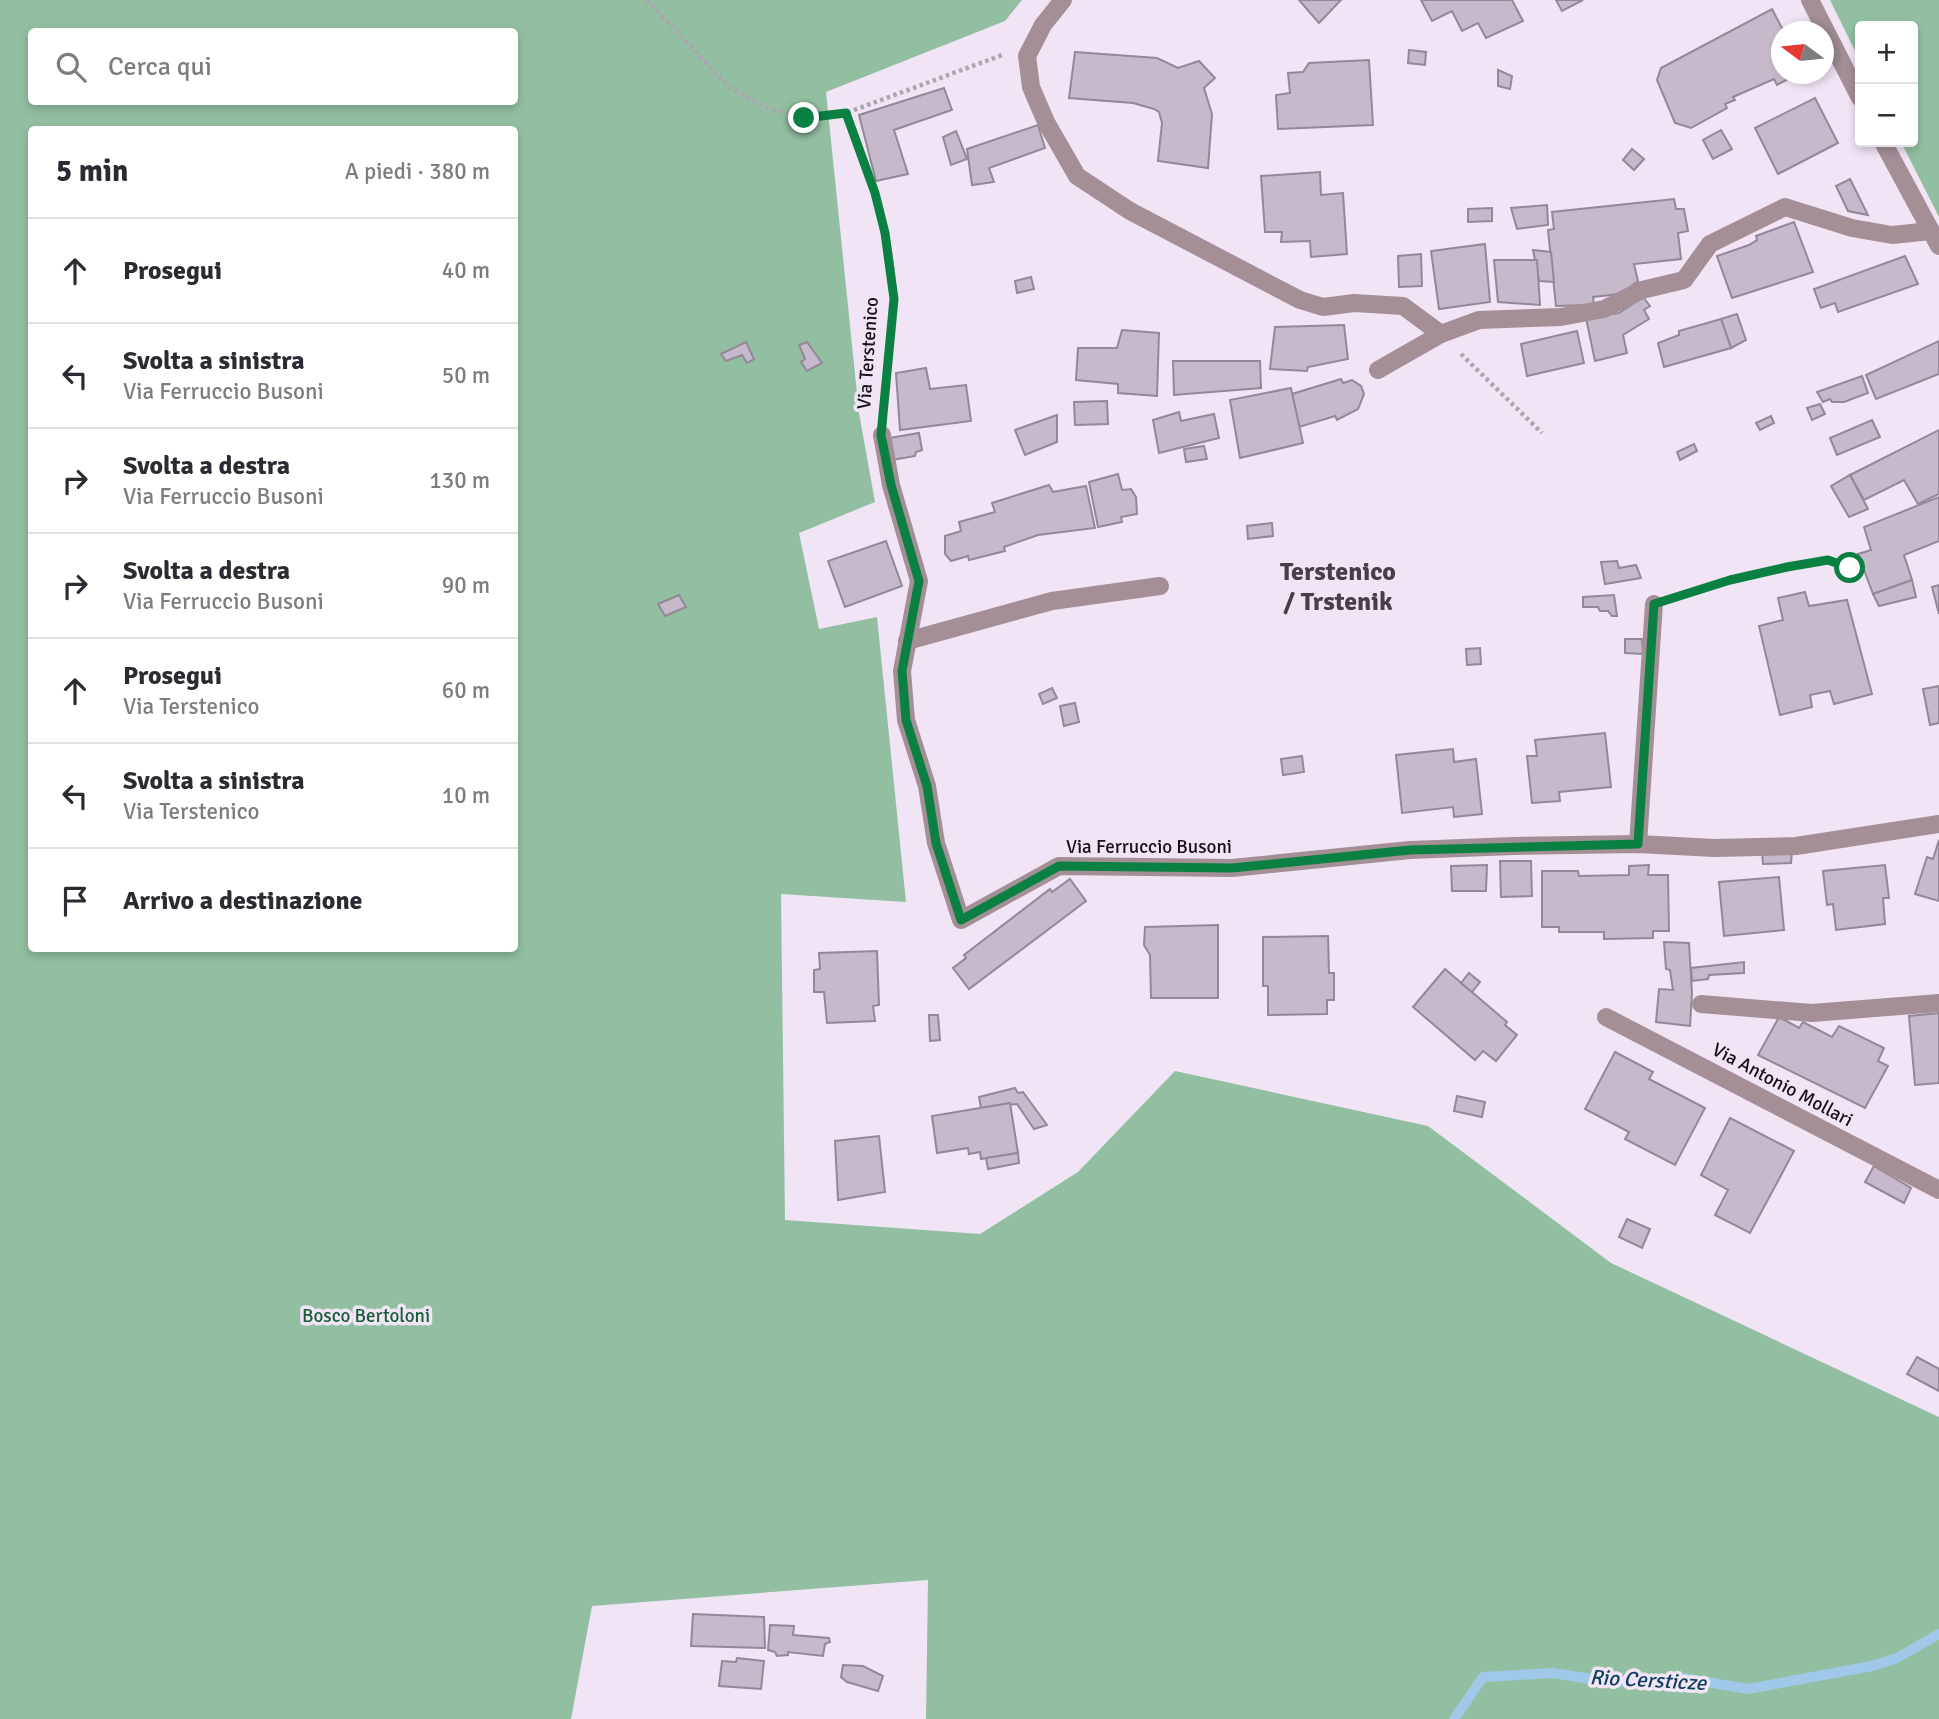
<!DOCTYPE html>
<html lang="it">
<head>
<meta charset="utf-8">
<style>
  :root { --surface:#fff; --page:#f7f7f7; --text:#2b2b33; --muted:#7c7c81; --line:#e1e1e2 }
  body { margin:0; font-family:Signika,sans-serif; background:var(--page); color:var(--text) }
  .controls { position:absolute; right:21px; top:21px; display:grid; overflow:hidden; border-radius:7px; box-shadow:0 4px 10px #0003 }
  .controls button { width:63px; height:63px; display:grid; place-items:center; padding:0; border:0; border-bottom:2px solid var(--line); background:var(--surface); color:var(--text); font:35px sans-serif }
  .compass { position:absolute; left:1771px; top:21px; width:63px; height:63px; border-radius:50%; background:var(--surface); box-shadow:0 4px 10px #0003; rotate:285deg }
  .stop { position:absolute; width:21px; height:21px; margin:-16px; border:5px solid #0b8043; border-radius:50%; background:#fff }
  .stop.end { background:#0b8043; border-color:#fff; box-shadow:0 2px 7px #0008 }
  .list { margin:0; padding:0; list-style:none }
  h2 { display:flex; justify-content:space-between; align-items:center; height:91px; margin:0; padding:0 28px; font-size:30px }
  h2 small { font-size:23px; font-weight:400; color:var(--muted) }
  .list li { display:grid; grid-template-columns:46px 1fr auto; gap:21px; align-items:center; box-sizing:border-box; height:105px; padding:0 28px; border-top:2px solid var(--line) }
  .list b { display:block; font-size:26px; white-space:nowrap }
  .list p { margin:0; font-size:23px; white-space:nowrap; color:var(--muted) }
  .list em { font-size:23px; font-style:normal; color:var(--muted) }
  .icon { flex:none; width:38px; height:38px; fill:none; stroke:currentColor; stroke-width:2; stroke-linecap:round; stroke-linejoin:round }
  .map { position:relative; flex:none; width:1939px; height:1719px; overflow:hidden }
  .search { position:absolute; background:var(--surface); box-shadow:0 4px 10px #0003; left:28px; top:28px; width:490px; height:77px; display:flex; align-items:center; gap:18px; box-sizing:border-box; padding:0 24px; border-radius:7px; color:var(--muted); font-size:26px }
  .panel { position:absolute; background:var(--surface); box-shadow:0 4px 10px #0003; left:28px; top:126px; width:490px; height:826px; border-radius:7px }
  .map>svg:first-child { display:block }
  .forest { fill:#92bfa1; fill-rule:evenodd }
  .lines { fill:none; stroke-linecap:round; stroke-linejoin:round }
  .stream { stroke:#a0c9e9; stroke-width:10 }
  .building { fill:#c5b9ca; stroke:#938897; stroke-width:2 }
  .path { stroke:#ada4b1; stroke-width:4.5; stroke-dasharray:3.5 3.5; stroke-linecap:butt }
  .minor { stroke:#a48f97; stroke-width:18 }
  .tertiary { stroke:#a48f97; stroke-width:18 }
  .route { stroke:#0b8043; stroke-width:9 }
  .labels { text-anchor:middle; stroke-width:7; stroke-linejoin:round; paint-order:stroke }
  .street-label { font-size:19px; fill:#141016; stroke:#f0e4f5 }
  .park-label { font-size:19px; fill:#155e38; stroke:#f0e4f5 }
  .water-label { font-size:21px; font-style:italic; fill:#104060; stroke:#f0e4f5 }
  .district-label { font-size:26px; font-weight:bold; fill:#473d4b; stroke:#f0e4f5 }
</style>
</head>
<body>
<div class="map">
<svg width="1939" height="1719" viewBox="0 0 1939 1719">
  <rect width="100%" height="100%" fill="#f0e4f5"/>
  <!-- forest -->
  <g class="forest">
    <path d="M0 0H1022L1005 21 826 92 859 413 875 502 799 533 819 629 877 617 906 902 781 894 785 1220 980 1234 1078 1172 1175 1071 1428 1126 1611 1263 1939 1417V1719H926L928 1580 592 1606 571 1719H0ZM32 32H514V102H32ZM32 130H514V948H32Z"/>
    <polygon points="1830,0 1939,0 1939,217 1901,142 1913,142 1913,26 1860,26 1860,61"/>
  </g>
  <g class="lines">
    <!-- stream -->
    <polyline class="stream" points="1454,1719 1483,1677 1552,1673 1612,1682 1683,1678 1748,1689 1872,1666 1897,1658 1939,1634"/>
  </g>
  <!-- building -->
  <g class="building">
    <polygon points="1299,0 1341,0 1319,23"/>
    <polygon points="1421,0 1512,0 1523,21 1486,38 1478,23 1462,31 1452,11 1432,21"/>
    <polygon points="1556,0 1583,0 1562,11"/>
    <polygon points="1772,9 1784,32 1782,74 1798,74 1777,85 1774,79 1733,97 1735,100 1725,104 1727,108 1691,128 1675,123 1657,80 1661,68"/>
    <polygon points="1409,50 1426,52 1425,65 1408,63"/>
    <polygon points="1075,52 1157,58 1178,68 1199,61 1215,78 1204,88 1212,114 1208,168 1158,161 1162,123 1159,112 1154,109 1133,103 1069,98"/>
    <polygon points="1369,60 1373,125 1278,129 1276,95 1290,93 1288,73 1303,72 1309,63"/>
    <polygon points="1498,70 1512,76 1510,89 1498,86"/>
    <polygon points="944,88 952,110 894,130 908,174 876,181 859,115"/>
    <polygon points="1815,98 1838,143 1778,174 1755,128"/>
    <polygon points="1038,125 1045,148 989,168 994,182 972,185 967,149"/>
    <polygon points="1721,130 1732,149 1713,159 1703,140"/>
    <polygon points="956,131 967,159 951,165 943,137"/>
    <polygon points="1632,149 1644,159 1634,170 1623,160"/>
    <polygon points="1320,172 1321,195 1343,193 1347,254 1311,257 1310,241 1281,242 1282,232 1265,232 1261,176"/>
    <polygon points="1850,179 1868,215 1848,211 1836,186"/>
    <polygon points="1674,199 1676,209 1684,209 1688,231 1678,233 1681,259 1634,264 1638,281 1620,294 1593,297 1594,305 1556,306 1548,230 1554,229 1552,212"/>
    <polygon points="1547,205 1548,225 1517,229 1511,208"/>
    <polygon points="1492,208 1492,221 1468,222 1468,209"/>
    <polygon points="1794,222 1813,272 1732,298 1717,256 1749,245 1757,240 1756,236"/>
    <polygon points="1485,244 1490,302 1439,309 1431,251"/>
    <polygon points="1533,250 1551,252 1554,282 1539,281"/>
    <polygon points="1421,254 1422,286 1399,287 1398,256"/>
    <polygon points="1905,256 1918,284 1838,312 1835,303 1821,308 1814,289"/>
    <polygon points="1494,260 1537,260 1540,305 1498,302"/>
    <polygon points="1031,277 1034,289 1017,293 1015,281"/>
    <polygon points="1643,297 1650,306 1644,310 1649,319 1623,335 1627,353 1595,361 1586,318 1619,313"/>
    <polygon points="1737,314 1746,340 1731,348 1721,319"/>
    <polygon points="1721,319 1731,348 1664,367 1658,343 1679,335 1679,331"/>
    <polygon points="1344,325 1348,359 1308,367 1307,371 1270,369 1275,327"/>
    <polygon points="1122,330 1159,333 1157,396 1118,393 1118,384 1076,380 1078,348 1117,348"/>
    <polygon points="1577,331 1584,363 1527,376 1521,344"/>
    <polygon points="1939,341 1939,374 1876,399 1866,375"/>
    <polygon points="746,342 754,359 747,363 742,355 726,361 721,354"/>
    <polygon points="807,342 822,363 807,371 801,362 805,359 799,345"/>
    <polygon points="1173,361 1260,361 1261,388 1174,395"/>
    <polygon points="926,368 930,389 966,385 971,421 900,430 896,373"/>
    <polygon points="1862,376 1868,393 1844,402 1832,402 1830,399 1823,402 1817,392"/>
    <polygon points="1341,379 1343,383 1352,380 1361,386 1364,394 1358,409 1337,420 1335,416 1299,427 1292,394"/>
    <polygon points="1291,388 1303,443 1240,458 1230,400"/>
    <polygon points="1107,401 1108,424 1075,425 1074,402"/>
    <polygon points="1820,404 1825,414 1812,420 1807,408"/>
    <polygon points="1179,412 1181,421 1214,414 1219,438 1159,453 1153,420"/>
    <polygon points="1057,415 1057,442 1025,455 1015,430"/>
    <polygon points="1771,416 1774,423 1760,430 1756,423"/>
    <polygon points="1872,420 1880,437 1837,455 1830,438"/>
    <polygon points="1939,430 1939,494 1918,504 1904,480 1864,500 1850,475"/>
    <polygon points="919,433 922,450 916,452 915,456 892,460 889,438"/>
    <polygon points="1694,444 1697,451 1680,460 1677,452"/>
    <polygon points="1204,446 1207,459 1186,462 1184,449"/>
    <polygon points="1118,474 1122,490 1131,489 1136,497 1137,514 1121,517 1122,522 1098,527 1089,482"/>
    <polygon points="1850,475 1868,509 1849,517 1831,486"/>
    <polygon points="1049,485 1053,492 1086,486 1095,528 1038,535 1004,547 1005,551 969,560 968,556 951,561 945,554 945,536 961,531 959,522 995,512 992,503"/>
    <polygon points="1939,497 1939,541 1904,555 1912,580 1873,594 1858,554 1871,550 1864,527"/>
    <polygon points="1272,523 1273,536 1248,539 1247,526"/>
    <polygon points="886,541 902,586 845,607 828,561"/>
    <polygon points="1617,561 1619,568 1636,565 1641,578 1605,584 1601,562"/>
    <polygon points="1912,580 1916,597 1879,606 1873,594"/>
    <polygon points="1939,585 1939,614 1932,587"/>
    <polygon points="1805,592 1809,606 1847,600 1872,694 1834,704 1830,691 1810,695 1812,707 1780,715 1759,626 1783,620 1778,598"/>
    <polygon points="679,595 686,607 665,616 658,604"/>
    <polygon points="1614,595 1617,616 1612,616 1608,611 1600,611 1598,607 1583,607 1583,597"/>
    <polygon points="1625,639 1642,639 1643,654 1625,653"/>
    <polygon points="1480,648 1481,664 1467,665 1466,649"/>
    <polygon points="1939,686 1939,723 1930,725 1923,689"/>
    <polygon points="1052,688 1057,698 1043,704 1039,694"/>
    <polygon points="1075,703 1079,722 1064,726 1060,706"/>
    <polygon points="1605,733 1611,787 1559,792 1560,801 1532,803 1527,756 1537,756 1535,740"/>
    <polygon points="1453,749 1454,762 1476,759 1482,814 1454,817 1453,807 1402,813 1396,755"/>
    <polygon points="1302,756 1304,772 1283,775 1281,759"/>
    <polygon points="1939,840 1939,901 1915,894 1927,857 1933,859"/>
    <polygon points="1792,851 1791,863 1763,864 1762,853"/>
    <polygon points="1500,861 1531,861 1532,896 1501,897"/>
    <polygon points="1487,865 1486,891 1452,891 1451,866"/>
    <polygon points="1649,865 1648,875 1668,875 1669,931 1653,931 1653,938 1604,939 1604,932 1559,932 1559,927 1542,927 1542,871 1578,871 1579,876 1629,875 1629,866"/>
    <polygon points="1885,865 1889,898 1883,898 1885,924 1836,930 1833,904 1827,905 1823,871"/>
    <polygon points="1779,877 1784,930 1724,936 1719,882"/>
    <polygon points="1070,879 1086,901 969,989 953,968 966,958 964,955 1050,889 1052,892"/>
    <polygon points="1218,925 1218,998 1151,998 1150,955 1144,945 1145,927"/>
    <polygon points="1328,936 1329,973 1334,973 1334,1000 1327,1000 1327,1014 1268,1015 1268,986 1263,986 1263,937"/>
    <polygon points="1664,942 1689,943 1692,993 1690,1026 1656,1022 1659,989 1673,990 1670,970 1666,969"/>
    <polygon points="877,951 879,1005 873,1006 875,1021 827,1023 824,992 814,992 814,970 820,969 819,953"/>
    <polygon points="1744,962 1744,973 1709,975 1708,979 1692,981 1691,968"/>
    <polygon points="1445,969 1507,1022 1505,1025 1517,1035 1496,1061 1483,1051 1475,1060 1413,1007"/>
    <polygon points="1469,973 1480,982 1472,992 1461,983"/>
    <polygon points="1939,1013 1939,1083 1915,1085 1909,1016"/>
    <polygon points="929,1015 938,1015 940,1040 930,1041"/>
    <polygon points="1779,1017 1799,1028 1803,1022 1832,1037 1839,1026 1884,1048 1878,1061 1888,1066 1865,1108 1758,1055"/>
    <polygon points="1615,1052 1653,1072 1649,1079 1705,1108 1675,1165 1625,1139 1629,1132 1585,1109"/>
    <polygon points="1015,1088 1018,1093 1023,1092 1047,1125 1034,1129 1017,1104 981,1108 979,1097"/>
    <polygon points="1457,1096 1485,1102 1482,1117 1454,1111"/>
    <polygon points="1010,1103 1018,1153 981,1159 980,1152 969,1154 968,1148 937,1153 932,1116"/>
    <polygon points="1730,1118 1794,1151 1750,1233 1715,1215 1728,1190 1701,1175"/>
    <polygon points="879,1136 885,1192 838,1200 835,1141"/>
    <polygon points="1018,1153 1019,1163 988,1169 986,1158"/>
    <polygon points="1874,1166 1911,1188 1904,1203 1865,1182"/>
    <polygon points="1627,1219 1650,1229 1642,1248 1619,1237"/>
    <polygon points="1917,1357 1939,1369 1939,1391 1907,1374"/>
    <polygon points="693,1614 764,1617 765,1648 691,1646"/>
    <polygon points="770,1625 794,1626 793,1635 829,1638 830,1642 825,1644 823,1656 788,1652 788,1655 777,1656 775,1652 768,1650"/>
    <polygon points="737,1658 764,1661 761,1689 719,1686 722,1661 736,1662"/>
    <polygon points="843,1665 863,1666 883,1676 878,1691 847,1682 841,1677"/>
  </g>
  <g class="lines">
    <!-- path -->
    <g class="path">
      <polyline points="647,0 729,87 768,108 804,118 846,113 1002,55"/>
      <path d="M846 113C869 170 895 239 894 301 893 338 888 374 884 410"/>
      <polyline points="1461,354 1542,433"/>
      <polyline points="1679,596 1730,580 1828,560 1850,568"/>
    </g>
    <!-- minor -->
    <g class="minor">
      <polyline points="1063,0 1043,25 1027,56 1031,87 1046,122 1077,176 1130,211 1300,300 1323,307 1354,303 1403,306 1441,334"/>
      <polyline points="1378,370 1441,334 1479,320 1561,317 1604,309 1642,290 1684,280 1710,244 1785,207 1852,228 1892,235 1931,231"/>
      <polyline points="882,435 891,485 919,581 902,671 906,720 927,786 936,843 961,920 1059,866 1232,868 1410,850 1513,846 1638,844 1715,848 1796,846 1939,824"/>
      <polyline points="907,641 1052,601 1160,586"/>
      <polyline points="1638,844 1654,604"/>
      <polyline points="1701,1004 1812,1013 1939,1003"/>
      <polyline points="1606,1017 1939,1190"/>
    </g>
    <!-- tertiary -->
    <g class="tertiary">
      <polyline points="1810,0 1860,98"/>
      <polyline points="1883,142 1939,246"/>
    </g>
  </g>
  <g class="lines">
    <!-- route -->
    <polyline class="route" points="804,118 846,113 875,193 885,233 894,299 881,435 891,485 919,581 902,671 906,720 927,786 936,843 961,920 1059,866 1232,868 1410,850 1638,844 1654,604 1730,580 1787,567 1828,560 1850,568"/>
  </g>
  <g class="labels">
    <!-- street labels -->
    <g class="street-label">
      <text transform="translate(867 353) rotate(-86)" y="7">Via Terstenico</text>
      <text x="1149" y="853">Via Ferruccio Busoni</text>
      <text transform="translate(1783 1084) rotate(28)" y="7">Via Antonio Mollari</text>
    </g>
    <!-- park labels -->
    <g class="park-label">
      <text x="366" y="1322">Bosco Bertoloni</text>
    </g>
    <!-- water labels -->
    <g class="water-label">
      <text transform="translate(1648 1680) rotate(3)" y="7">Rio Cersticze</text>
    </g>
    <!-- district labels -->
    <g class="district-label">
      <text x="1338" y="580">Terstenico<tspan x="1338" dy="30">/ Trstenik</tspan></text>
    </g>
  </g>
</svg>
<div class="controls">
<button>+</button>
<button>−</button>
</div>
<svg class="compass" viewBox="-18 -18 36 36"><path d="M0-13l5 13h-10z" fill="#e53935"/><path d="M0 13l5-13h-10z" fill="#7c7c81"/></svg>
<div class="stop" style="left:1850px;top:568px"></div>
<div class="stop end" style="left:804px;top:118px"></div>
<div class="search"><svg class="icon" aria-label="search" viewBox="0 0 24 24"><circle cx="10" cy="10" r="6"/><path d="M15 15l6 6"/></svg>Cerca qui</div>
<section class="panel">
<h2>5 min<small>A piedi · 380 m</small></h2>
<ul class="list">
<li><svg class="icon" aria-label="ahead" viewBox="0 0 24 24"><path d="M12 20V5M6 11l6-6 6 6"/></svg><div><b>Prosegui</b></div><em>40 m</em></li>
<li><svg class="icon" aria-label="left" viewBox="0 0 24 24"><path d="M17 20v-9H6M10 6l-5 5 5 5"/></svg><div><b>Svolta a sinistra</b><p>Via Ferruccio Busoni</p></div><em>50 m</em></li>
<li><svg class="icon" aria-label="right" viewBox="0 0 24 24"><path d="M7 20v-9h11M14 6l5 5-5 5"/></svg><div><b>Svolta a destra</b><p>Via Ferruccio Busoni</p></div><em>130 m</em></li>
<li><svg class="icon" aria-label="right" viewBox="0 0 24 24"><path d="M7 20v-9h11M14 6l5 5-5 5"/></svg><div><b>Svolta a destra</b><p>Via Ferruccio Busoni</p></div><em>90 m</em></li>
<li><svg class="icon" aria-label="ahead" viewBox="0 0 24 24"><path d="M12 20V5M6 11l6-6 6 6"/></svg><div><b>Prosegui</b><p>Via Terstenico</p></div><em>60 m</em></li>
<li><svg class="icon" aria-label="left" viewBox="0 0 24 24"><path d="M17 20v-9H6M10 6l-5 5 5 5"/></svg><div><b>Svolta a sinistra</b><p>Via Terstenico</p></div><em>10 m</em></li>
<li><svg class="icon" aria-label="arrive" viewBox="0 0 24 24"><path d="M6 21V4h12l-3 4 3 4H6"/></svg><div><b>Arrivo a destinazione</b></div></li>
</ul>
</section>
</div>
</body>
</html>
